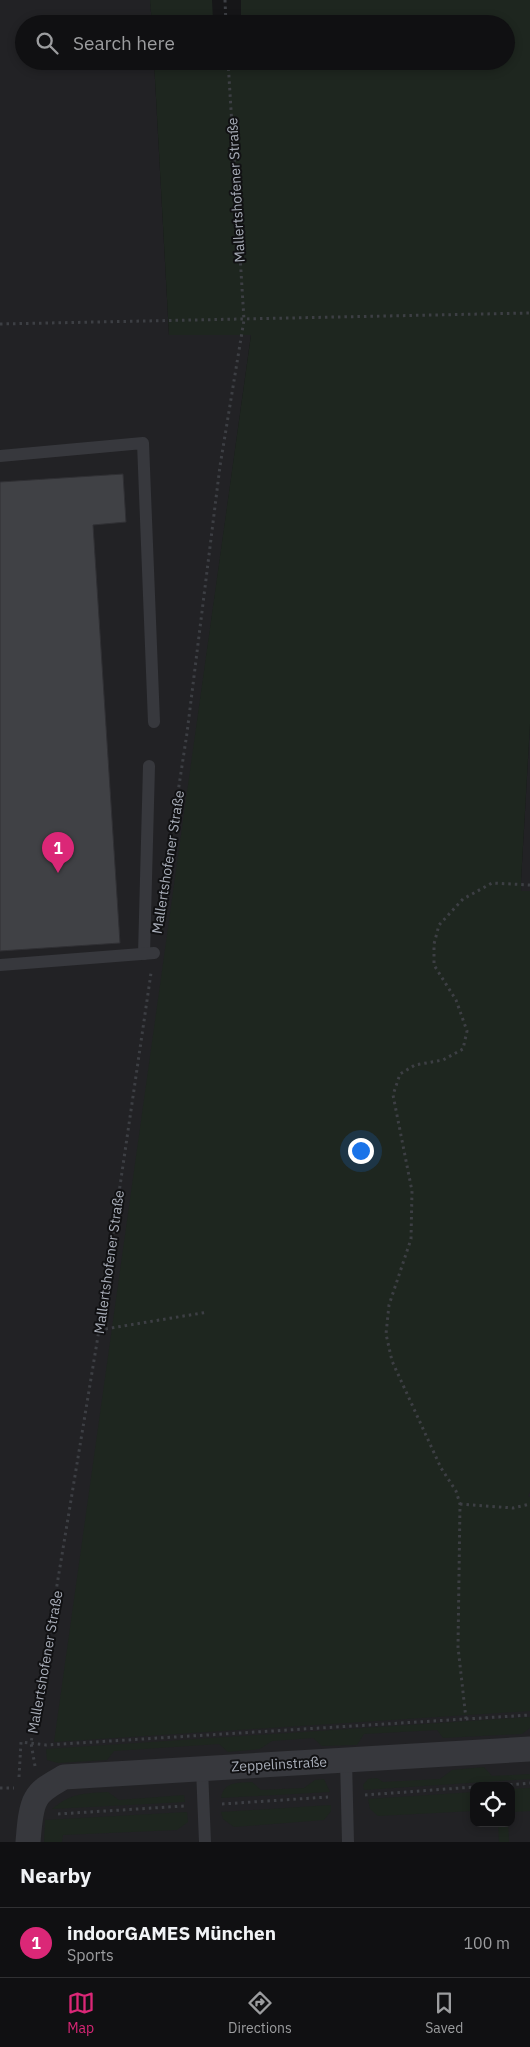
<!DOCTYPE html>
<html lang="en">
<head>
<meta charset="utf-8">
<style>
  :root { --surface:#101012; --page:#19191b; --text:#f1f3f6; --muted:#9c9d9f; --line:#303032; --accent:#db2777 }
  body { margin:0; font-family:"IBM Plex Sans",sans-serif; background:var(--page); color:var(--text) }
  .controls { position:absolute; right:15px; bottom:15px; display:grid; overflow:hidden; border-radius:10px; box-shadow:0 2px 8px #0003 }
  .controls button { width:45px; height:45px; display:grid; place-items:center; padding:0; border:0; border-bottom:1px solid var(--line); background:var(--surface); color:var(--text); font:25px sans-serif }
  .you { position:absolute; left:360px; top:1150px; width:18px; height:18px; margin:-12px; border:4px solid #fff; border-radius:50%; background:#1a73e8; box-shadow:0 0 0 8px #1a73e833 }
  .badge { display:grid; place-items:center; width:32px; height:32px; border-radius:50%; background:var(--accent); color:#fff; font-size:16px; font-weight:700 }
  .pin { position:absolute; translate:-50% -41px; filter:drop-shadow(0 1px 2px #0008) }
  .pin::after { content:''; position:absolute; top:26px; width:18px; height:15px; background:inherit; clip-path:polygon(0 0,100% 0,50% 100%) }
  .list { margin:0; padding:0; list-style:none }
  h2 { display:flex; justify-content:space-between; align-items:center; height:65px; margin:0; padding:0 20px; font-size:21px }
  h2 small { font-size:16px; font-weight:400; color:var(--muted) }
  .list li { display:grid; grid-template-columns:32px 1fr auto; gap:15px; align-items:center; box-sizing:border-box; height:70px; padding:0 20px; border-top:1px solid var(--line) }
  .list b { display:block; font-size:19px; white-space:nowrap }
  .list p { margin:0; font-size:16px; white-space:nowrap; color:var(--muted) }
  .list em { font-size:16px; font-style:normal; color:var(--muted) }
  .icon { flex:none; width:28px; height:28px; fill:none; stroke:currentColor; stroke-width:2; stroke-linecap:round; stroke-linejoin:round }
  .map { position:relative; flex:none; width:530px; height:1842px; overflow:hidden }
  .search { position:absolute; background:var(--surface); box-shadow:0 2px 8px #0003; left:15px; right:15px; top:15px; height:55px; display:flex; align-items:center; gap:12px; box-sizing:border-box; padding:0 18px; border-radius:28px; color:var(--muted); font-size:19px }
  .sheet { height:135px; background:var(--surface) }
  nav { display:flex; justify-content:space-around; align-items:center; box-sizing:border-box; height:70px; border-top:1px solid var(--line); background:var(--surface); font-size:14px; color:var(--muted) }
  nav a { display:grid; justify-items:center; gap:2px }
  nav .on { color:var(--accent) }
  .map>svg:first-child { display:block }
  .built { fill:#222225; fill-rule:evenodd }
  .green { fill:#1e261f }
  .building { fill:#404145; stroke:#303034 }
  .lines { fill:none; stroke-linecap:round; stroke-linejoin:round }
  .path { stroke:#3d3f44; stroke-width:3; stroke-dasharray:2.5 4; stroke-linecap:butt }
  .service { stroke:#37383d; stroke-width:12 }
  .minor { stroke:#37383d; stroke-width:25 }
  .labels { text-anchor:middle; stroke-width:4; stroke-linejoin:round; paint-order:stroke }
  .street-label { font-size:14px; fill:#a8adb8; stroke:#111113 }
</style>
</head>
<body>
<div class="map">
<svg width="530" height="1842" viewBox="0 0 530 1842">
  <rect width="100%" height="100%" fill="#161618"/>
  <!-- built -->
  <path class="built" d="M0 0H150L152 24H24V61H154L169 335H251L195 739 530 1710 521 881 530 724V1842H0ZM474 1786H511V1823H474Z"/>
  <!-- green -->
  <g class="green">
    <polygon points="150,0 212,0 213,20 241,18 241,0 530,0 530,724 521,881 521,891 530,891 530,1492 528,1496 530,1497 530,1711 54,1742 251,335 169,335 154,61 506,61 506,24 152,24"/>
    <polygon points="530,1717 530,1728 522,1734 443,1738 437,1730 364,1734 357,1745 322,1746 313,1738 272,1741 260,1749 228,1752 219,1744 114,1751 107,1760 58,1763 47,1760 46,1749"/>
    <polygon points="484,1767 492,1776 530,1774 530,1779 364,1790 363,1785 368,1779 377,1778 383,1782 440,1779 452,1770"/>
    <path d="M324 1779 330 1792 221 1798C224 1781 238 1783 252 1782L261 1790 304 1788 315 1780Z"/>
    <polygon points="530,1788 530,1811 511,1812 511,1789"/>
    <path d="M108 1792 119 1800 184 1795 185 1802 52 1809C73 1792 82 1794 108 1792Z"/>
    <polygon points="474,1792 474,1811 378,1816 370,1809 368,1799"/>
    <polygon points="331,1805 331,1811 324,1820 234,1827 223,1819 221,1812"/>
    <polygon points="187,1812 188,1822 177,1830 63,1835 62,1842 44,1842 45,1820"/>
    <polygon points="498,1823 508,1823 509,1842 499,1842"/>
  </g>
  <!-- building -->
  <polygon class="building" points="123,474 126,522 93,525 120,943 0,951 0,482"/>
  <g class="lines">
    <!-- path -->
    <g class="path">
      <polyline points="225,0 226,24"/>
      <polyline points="0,324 530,313"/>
      <polyline points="168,858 187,733 220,466 244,320 228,61"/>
      <polyline points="99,1330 208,1312"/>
      <polyline points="460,1504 513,1508 530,1504"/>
      <polyline points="466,1719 458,1647 460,1504 456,1491 441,1468 392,1361 386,1334 389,1305 411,1239 412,1191 393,1095 400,1074 415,1065 443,1060 463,1049 467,1031 456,1000 434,965 434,944 439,925 463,899 492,883 530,885"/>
      <polyline points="35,1766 31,1743 99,1330 151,973"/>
      <polyline points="19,1777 21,1742 46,1745 530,1715"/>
      <polyline points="497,1786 530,1783"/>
      <polyline points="0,1788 14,1788"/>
      <polyline points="365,1795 474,1787"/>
      <polyline points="222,1804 328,1797"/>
      <polyline points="58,1814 184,1806"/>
    </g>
    <!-- service -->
    <g class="service">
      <polyline points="0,456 143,443 154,722"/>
      <polyline points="144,954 149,766"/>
      <polyline points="0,965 154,953"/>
      <polyline points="346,1760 348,1842"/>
      <polyline points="202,1769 205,1842"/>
    </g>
    <!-- minor -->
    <path class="minor" d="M28 1842C29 1831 30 1809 36 1799 41 1789 54 1783 64 1777L530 1749"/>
  </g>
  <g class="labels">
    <!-- street labels -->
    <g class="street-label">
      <text transform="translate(236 190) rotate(-93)" y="5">Mallertshofener Straße</text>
      <text transform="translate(168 862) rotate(-81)" y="5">Mallertshofener Straße</text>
      <text transform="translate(109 1262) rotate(-82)" y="5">Mallertshofener Straße</text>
      <text transform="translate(45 1662) rotate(-80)" y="5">Mallertshofener Straße</text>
      <text transform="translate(279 1764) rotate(-3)" y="5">Zeppelinstraße</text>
    </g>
  </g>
</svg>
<div class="controls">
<button><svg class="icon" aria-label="locate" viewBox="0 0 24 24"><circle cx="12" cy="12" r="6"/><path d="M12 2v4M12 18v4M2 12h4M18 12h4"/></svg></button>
</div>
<div class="you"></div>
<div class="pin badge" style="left:58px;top:873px">1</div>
<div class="search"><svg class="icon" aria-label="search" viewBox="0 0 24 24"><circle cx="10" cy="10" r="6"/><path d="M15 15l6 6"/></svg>Search here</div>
</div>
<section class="sheet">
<h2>Nearby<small></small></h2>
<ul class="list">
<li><span class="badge">1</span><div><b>indoorGAMES München</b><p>Sports</p></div><em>100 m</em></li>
</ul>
</section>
<nav>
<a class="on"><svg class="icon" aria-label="map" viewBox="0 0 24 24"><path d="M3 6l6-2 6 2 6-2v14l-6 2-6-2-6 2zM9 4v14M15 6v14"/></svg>Map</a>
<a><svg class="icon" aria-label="directions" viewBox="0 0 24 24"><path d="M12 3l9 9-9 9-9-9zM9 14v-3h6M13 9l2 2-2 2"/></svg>Directions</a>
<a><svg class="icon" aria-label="saved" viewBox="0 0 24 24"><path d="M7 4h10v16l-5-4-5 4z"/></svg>Saved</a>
</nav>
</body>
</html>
